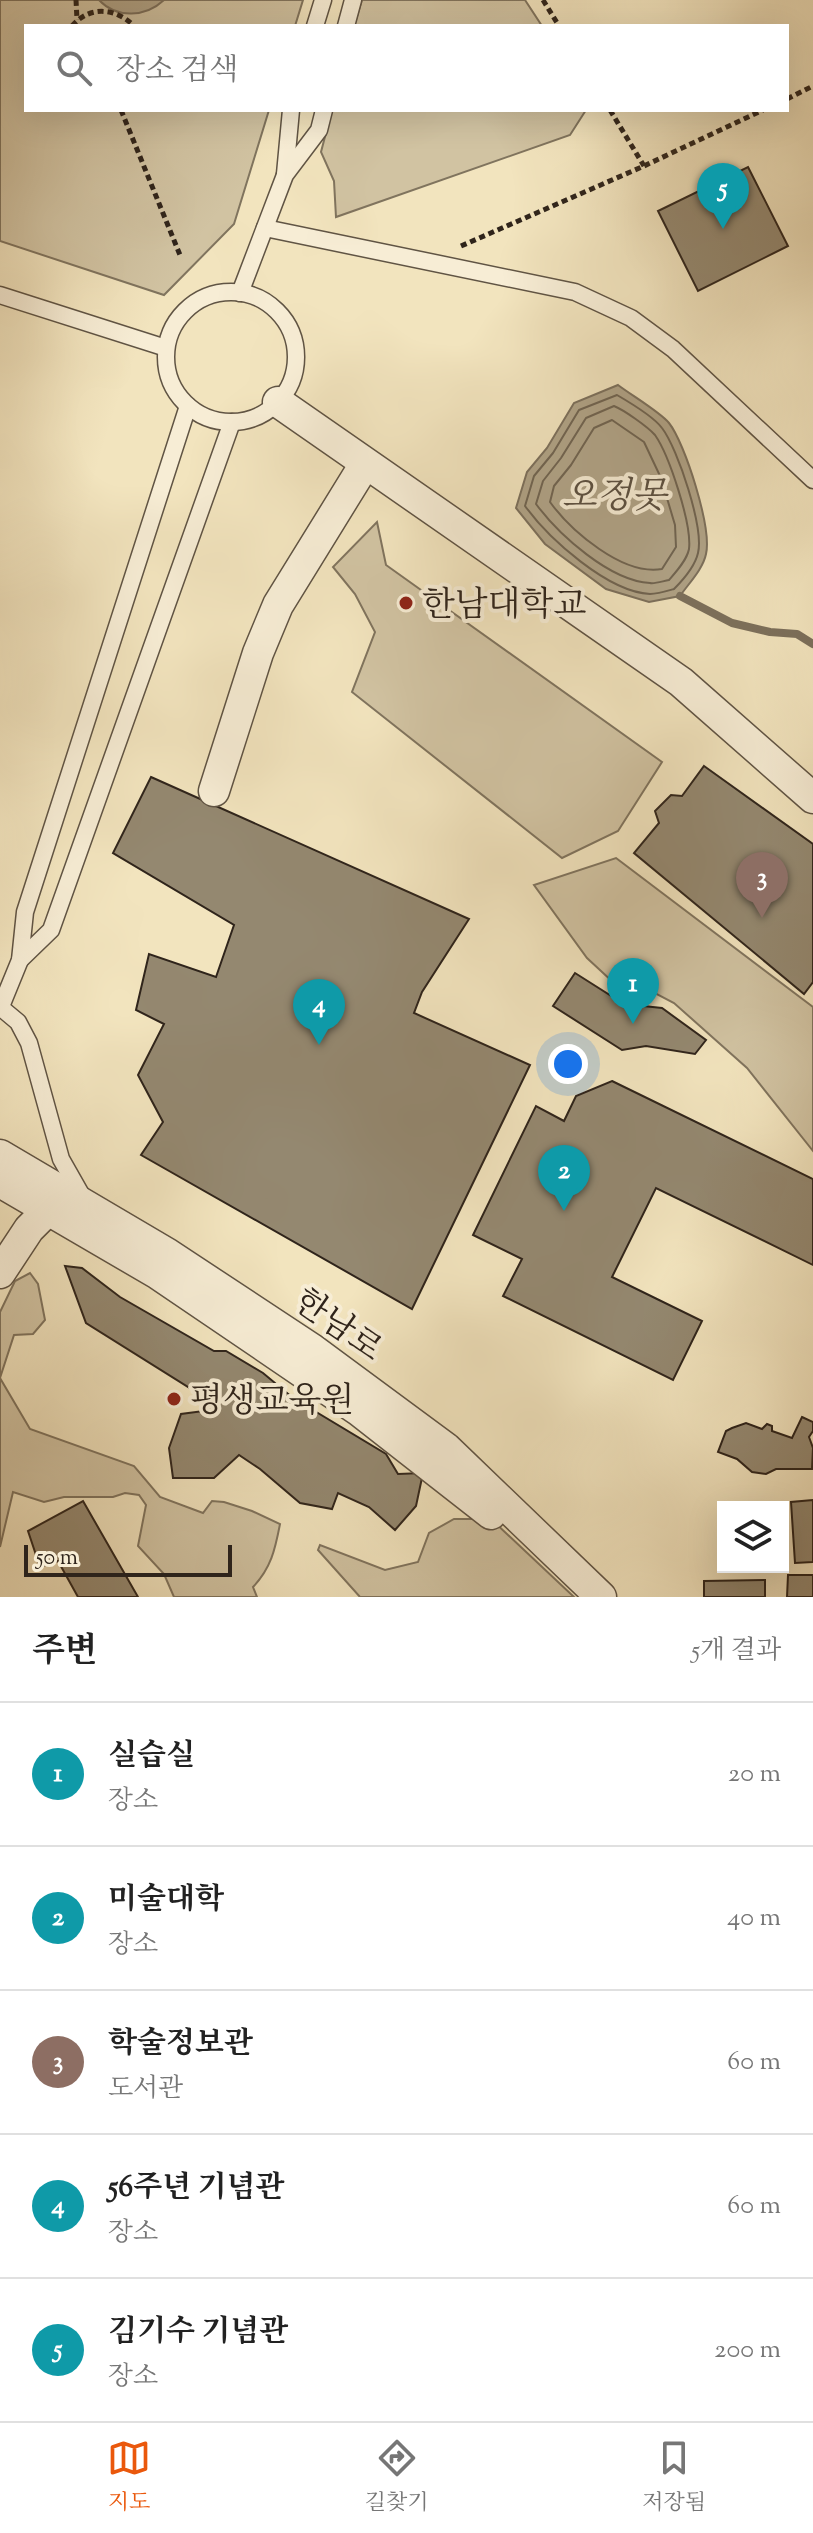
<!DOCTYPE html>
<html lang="ko">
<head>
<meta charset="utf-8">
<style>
  :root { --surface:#fff; --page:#f2f2f2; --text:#222; --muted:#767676; --line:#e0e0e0; --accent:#ea580c }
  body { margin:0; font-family:"Sorts Mill Goudy","Noto Serif KR",serif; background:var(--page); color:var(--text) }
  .controls { position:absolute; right:24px; bottom:24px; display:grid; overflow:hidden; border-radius:0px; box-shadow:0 8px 32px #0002 }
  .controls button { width:72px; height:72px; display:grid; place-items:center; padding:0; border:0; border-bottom:2px solid var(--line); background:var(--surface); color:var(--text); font:40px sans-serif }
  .scale { position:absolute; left:24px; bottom:20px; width:208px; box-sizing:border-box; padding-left:8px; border:4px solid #2f241b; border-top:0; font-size:22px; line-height:28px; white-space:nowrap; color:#2f241b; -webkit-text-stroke:6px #f7edd5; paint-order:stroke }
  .you { position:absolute; left:568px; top:1064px; width:28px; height:28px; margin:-20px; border:6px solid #fff; border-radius:50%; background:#1a73e8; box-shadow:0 0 0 12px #1a73e833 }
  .badge { display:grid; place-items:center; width:52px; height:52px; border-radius:50%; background:var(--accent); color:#fff; font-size:26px; font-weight:700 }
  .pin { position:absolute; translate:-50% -66px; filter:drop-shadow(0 2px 4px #0008) }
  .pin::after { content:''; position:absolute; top:42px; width:28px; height:24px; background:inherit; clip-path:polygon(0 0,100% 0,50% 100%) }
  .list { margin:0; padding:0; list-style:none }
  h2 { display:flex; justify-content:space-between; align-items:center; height:104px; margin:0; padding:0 32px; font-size:34px }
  h2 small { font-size:26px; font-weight:400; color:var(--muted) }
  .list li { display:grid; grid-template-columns:52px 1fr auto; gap:24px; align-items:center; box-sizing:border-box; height:144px; padding:0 32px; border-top:2px solid var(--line) }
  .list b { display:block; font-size:30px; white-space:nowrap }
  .list p { margin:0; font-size:26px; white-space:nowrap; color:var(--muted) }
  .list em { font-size:26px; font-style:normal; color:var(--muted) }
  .icon { flex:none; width:44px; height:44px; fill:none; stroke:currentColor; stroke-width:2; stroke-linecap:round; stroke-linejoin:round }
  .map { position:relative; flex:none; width:813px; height:1597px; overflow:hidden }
  .search { position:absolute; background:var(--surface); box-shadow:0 8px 32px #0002; left:24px; right:24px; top:24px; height:88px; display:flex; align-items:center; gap:20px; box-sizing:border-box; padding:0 28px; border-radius:0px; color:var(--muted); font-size:30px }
  .sheet { height:824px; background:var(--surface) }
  nav { display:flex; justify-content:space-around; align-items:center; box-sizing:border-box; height:112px; border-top:2px solid var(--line); background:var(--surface); font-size:22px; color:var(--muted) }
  nav a { display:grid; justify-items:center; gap:4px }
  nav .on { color:var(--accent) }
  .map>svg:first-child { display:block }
  .green { fill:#d1c3a2; stroke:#80745e; stroke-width:2 }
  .water { fill:#b0a387; stroke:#7c705c; stroke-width:2 }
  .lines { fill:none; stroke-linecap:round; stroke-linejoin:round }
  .shore { stroke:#706451; stroke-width:2 }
  .stream { stroke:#7c705c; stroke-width:8 }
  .building { fill:#948870; stroke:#2f241b; stroke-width:2 }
  .service-casing { stroke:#605444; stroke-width:19 }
  .minor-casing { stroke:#605444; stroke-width:33 }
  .path { stroke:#2f241b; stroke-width:5; stroke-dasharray:6 4; stroke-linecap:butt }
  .service { stroke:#f7edd5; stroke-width:16 }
  .minor { stroke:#f7edd5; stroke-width:30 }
  .poi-dot { fill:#8f2418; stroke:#f7edd5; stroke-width:3 }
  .labels { text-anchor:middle; stroke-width:8; stroke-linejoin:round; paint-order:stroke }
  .poi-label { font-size:34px; fill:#2f241b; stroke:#f7edd5; text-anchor:start }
  .street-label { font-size:34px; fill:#2f241b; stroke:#f7edd5 }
  .water-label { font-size:36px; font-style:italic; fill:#5c5041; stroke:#f7edd5 }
</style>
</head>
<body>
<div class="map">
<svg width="813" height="1597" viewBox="0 0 813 1597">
  <rect width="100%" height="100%" fill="#f2e4be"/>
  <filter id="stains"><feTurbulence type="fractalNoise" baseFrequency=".0025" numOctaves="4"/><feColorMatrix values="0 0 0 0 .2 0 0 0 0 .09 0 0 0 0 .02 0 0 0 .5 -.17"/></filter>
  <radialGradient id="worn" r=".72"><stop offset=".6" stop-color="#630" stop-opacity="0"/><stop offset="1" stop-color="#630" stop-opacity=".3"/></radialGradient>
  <!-- green -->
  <g class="green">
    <polygon points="0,0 303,0 295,26 26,26 26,110 269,110 234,224 164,295 0,241"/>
    <polygon points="362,0 525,0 542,26 354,26"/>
    <polygon points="332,110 586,110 570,135 336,217 334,181 321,152"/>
    <polygon points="377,522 386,565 662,762 618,831 562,858 352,692 375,632 355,594 333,567"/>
    <polygon points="616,858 813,1007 813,1151 747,1068 674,1003 653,992 629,997 587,958 534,885"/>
    <path d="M30 1273 38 1284 45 1320 33 1334 14 1335 0 1378 30 1429 134 1466 160 1497 203 1513 212 1501 224 1502 252 1511 280 1524C275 1550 271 1568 253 1587L257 1597H174L164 1574 138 1546 146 1505 139 1495 125 1493 113 1497H64L44 1502 13 1492 0 1547V1312L15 1281Z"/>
    <polygon points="454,1519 491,1519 574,1597 360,1597 318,1550 320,1545 385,1570 418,1562 429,1533"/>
  </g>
  <!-- water -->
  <g class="water">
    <path d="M99 0H164C146 17 117 19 99 0Z"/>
    <path d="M618 385C631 395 660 412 669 423 685 443 712 528 706 554 703 569 689 583 680 596L649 602 606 589 545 544 516 508 527 472 547 448 574 403Z"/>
  </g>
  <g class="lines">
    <!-- shore -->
    <g class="shore">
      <path d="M617 395C629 402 654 417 662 428 678 449 704 528 698 553 695 566 683 580 674 589 667 591 657 594 650 594 608 592 549 539 525 506L534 476 553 453 579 410Z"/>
      <path d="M614 406C624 410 648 427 655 435 669 455 692 524 689 549 687 560 676 572 669 580 663 581 655 584 650 583 610 581 559 535 536 504L543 481 561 458 586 418Z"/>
      <path d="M612 420 644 442 661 478 675 525 676 547 662 569C623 576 571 531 550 502L554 486 571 465 594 428Z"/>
    </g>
    <!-- stream -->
    <polyline class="stream" points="680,596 732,623 770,632 797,634 813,644"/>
  </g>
  <!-- building -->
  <g class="building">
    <polygon points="748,167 788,246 698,291 658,211"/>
    <polygon points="704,766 813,844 813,982 804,994 634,853 659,823 655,811 671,795 682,796"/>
    <polygon points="151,777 469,919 422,992 414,1013 530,1065 412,1309 141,1155 163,1122 138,1075 164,1024 136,1010 149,954 216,977 234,925 113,853"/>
    <polygon points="575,973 624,1004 662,1008 706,1040 695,1054 646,1046 622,1050 553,1006"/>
    <polygon points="612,1081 813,1179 813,1265 656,1188 612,1277 702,1321 673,1380 503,1296 522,1259 473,1235 536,1106 564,1121 576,1096"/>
    <polygon points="65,1266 82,1268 120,1297 214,1351 226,1351 263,1373 293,1398 386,1454 398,1474 423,1473 416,1506 395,1530 369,1507 338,1493 332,1509 300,1503 260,1469 239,1455 214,1478 173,1478 169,1448 181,1414 204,1411 199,1394 86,1323"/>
    <polygon points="802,1417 813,1422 813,1431 809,1437 813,1448 812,1469 776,1469 766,1474 752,1472 737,1459 718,1452 726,1431 732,1428 746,1423 762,1429 767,1424 772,1426 772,1431 792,1438"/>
    <polygon points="813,1500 813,1562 795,1563 791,1502"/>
    <polygon points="83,1501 138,1597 78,1597 58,1561 40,1567 28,1531"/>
    <polygon points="788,1575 813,1575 813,1597 787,1597"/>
    <polygon points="765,1580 765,1597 704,1597 704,1581"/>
  </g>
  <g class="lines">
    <defs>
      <g id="service">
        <polyline points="315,26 323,0"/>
        <polyline points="346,26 353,0"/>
        <polyline points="285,174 291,110"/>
        <polyline points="265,228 575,292 631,318 673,349 813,480"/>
        <circle cx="231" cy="357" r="65"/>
        <polyline points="240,293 285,175 319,130 324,110"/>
        <polyline points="0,295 166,348"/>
        <polyline points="20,960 51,930 232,422"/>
        <polyline points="0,1007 18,1022 29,1043 61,1159 82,1196"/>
        <polyline points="0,1009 20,960 25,912 188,406"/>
      </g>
      <g id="minor">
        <polyline points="278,402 681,682 813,798"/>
        <polyline points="214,791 258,653 278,605 365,464"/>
        <polyline points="0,1155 168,1254 312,1349 446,1448 601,1597"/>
        <polyline points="0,1182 158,1274 358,1410 491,1514"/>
        <polyline points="0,1273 29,1229 48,1210"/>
      </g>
    </defs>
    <!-- service casing -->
    <use href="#service" class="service-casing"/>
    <!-- minor casing -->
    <use href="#minor" class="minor-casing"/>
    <!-- path -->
    <g class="path">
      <polyline points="76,0 77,20"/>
      <polyline points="543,0 559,26"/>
      <path d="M72 26C90 5 116 8 134 26"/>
      <polyline points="787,99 813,86"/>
      <polyline points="121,110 180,255"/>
      <polyline points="610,110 644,166"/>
      <polyline points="461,246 644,166 763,110"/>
    </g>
    <!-- service -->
    <use href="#service" class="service"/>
    <!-- minor -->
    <use href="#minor" class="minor"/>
  </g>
  <!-- markers -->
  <g class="poi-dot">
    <circle cx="406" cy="603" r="8"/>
    <circle cx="174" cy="1399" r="8"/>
  </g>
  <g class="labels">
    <!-- poi labels -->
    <g class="poi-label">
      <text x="422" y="615">한남대학교</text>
      <text x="190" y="1411">평생교육원</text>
    </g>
    <!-- street labels -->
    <g class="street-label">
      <text transform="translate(339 1324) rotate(35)" y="12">한남로</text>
    </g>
    <!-- water labels -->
    <g class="water-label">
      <text x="614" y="507">오정못</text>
    </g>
  </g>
  <rect width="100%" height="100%" filter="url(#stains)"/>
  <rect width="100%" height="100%" fill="url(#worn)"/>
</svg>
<div class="controls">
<button><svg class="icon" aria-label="layers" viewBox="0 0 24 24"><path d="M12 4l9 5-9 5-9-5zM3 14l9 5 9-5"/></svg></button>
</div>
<div class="scale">50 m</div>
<div class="you"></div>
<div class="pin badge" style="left:633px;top:1024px;background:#0f9aa8">1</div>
<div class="pin badge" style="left:564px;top:1211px;background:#0f9aa8">2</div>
<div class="pin badge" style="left:762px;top:918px;background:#8d6e63">3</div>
<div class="pin badge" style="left:319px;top:1045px;background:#0f9aa8">4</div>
<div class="pin badge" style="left:723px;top:229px;background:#0f9aa8">5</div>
<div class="search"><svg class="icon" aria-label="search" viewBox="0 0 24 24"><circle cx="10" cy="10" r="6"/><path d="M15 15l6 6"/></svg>장소 검색</div>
</div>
<section class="sheet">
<h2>주변<small>5개 결과</small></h2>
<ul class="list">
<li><span class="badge" style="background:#0f9aa8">1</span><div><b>실습실</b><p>장소</p></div><em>20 m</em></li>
<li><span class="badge" style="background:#0f9aa8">2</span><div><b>미술대학</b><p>장소</p></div><em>40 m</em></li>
<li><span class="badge" style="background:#8d6e63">3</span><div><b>학술정보관</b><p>도서관</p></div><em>60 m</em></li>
<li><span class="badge" style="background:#0f9aa8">4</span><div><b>56주년 기념관</b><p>장소</p></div><em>60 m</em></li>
<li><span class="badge" style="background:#0f9aa8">5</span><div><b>김기수 기념관</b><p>장소</p></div><em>200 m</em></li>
</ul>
</section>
<nav>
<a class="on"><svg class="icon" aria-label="map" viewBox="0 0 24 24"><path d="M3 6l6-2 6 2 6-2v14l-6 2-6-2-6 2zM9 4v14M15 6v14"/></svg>지도</a>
<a><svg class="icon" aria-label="directions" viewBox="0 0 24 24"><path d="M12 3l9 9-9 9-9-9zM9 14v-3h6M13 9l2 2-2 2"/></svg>길찾기</a>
<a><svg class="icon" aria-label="saved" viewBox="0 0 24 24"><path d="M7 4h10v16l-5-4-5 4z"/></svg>저장됨</a>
</nav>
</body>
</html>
